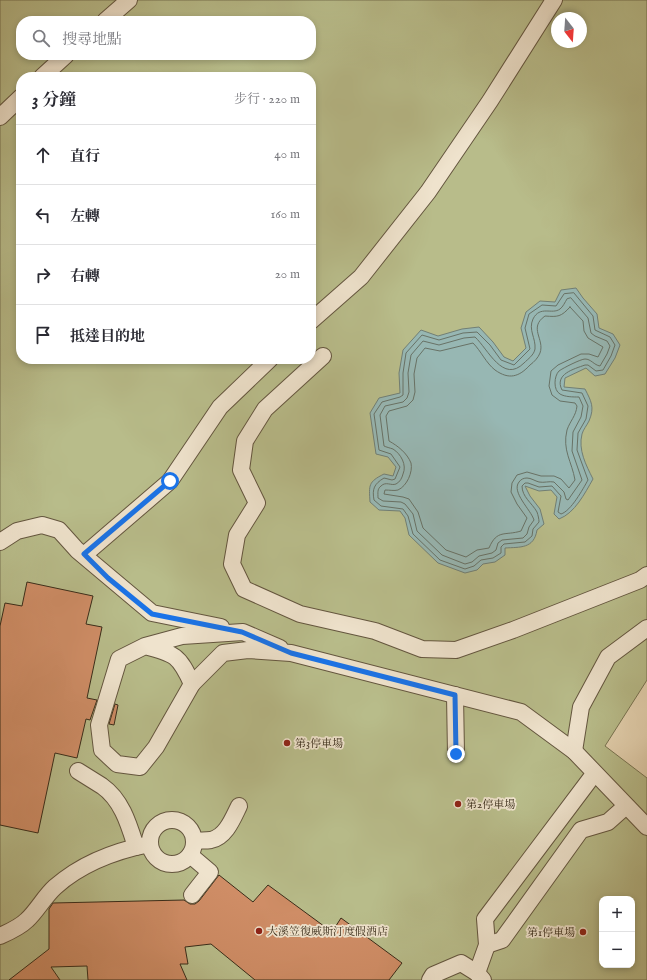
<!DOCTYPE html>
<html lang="zh-TW">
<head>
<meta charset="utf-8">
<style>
  :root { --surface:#fff; --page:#f7f7f7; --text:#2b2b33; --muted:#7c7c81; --line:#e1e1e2 }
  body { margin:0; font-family:"IM FELL English","Noto Serif TC",serif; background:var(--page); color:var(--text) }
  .controls { position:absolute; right:12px; bottom:12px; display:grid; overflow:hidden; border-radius:8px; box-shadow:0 2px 6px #0003 }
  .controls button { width:36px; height:36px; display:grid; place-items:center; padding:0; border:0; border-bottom:1px solid var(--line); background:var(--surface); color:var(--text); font:20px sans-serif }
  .compass { position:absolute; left:551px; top:12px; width:36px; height:36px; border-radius:50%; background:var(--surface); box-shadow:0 2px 6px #0003; rotate:163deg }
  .stop { position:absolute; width:12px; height:12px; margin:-9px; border:3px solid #1a73e8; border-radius:50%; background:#fff }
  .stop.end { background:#1a73e8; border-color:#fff; box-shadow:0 1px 4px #0008 }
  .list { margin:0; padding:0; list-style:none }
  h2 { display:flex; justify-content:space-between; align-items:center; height:52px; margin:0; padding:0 16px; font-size:17px }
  h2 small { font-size:13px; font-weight:400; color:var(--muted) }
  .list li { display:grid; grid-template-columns:26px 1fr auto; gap:12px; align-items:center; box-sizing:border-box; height:60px; padding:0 16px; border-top:1px solid var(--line) }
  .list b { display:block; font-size:15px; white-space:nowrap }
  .list em { font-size:13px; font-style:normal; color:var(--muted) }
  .icon { flex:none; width:22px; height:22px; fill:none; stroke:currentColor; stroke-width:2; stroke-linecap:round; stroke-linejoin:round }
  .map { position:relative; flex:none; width:647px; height:980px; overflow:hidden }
  .search { position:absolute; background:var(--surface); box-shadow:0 2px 6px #0003; left:16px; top:16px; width:300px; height:44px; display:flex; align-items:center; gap:10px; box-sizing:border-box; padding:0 14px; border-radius:16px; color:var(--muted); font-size:15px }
  .panel { position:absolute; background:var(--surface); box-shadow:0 2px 6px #0003; left:16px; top:72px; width:300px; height:292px; border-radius:16px }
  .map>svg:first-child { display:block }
  .green { fill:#b8bc8a; stroke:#787452; fill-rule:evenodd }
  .water { fill:#97b7b3; stroke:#717f75 }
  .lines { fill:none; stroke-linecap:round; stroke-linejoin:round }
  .shore { stroke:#687266; stroke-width:1 }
  .building { fill:#cf8d66; stroke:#392c19 }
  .minor-casing { stroke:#64563f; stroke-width:18 }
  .minor { stroke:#efe3cd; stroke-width:16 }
  .route { stroke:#1a73e8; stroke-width:5 }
  .poi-dot { fill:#8f2418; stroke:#efe3cd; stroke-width:1.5 }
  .labels { text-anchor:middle; stroke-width:3.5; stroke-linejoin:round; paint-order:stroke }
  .poi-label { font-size:11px; fill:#392c19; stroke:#efe3cd; text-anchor:start }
</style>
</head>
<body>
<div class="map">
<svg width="647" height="980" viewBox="0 0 647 980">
  <rect width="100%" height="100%" fill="#e6d4b2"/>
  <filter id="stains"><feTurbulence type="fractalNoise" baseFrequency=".005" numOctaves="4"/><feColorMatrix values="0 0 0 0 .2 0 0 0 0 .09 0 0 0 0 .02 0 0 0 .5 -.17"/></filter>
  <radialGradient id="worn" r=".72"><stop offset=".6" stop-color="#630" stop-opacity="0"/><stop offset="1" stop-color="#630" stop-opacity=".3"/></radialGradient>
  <!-- green -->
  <path class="green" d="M0 0H647V680L605 746 647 778V980H0ZM557 18H581V42H557ZM21 21H311V55H21ZM21 77H311V359H21ZM602 899H632V965H602Z"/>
  <!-- water -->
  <path class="water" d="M576 288 583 298 597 314 599 328 613 334 620 345 615 358 605 374 595 376 586 368 565 378 564 387 585 389C591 401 595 407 589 421 587 425 583 430 582 434 578 450 586 465 593 479 585 493 575 513 559 519L554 514 557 497 551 490 539 491 525 486 530 496 540 509 544 524 537 530C534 549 520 547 505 548V555L495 562 483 564 477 570 465 573 438 563 409 535 405 518 400 511 379 510 370 502C369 485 368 482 384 474L393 476 396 467 388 457 376 454 370 413 379 398 400 393 399 373 403 350 421 330 438 336 462 329 479 327 493 342 504 357 513 361 526 348 521 328 526 312 540 301 555 302 561 290Z"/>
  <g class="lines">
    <!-- shore -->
    <g class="shore">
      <path d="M574 293 593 316 595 330 610 337 615 345 611 356 603 370 596 371 588 365H585C574 369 554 374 562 390L582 393 588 406 586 419 578 433 577 450 588 480C583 489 571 511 561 514L558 512 561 496 552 486 539 487 528 483H525L522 486C522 497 532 503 537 512 538 515 539 519 539 522L533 529 532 536 525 542 504 544 501 547V553L493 558 481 560 474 566 465 569 440 560 413 534 408 516 403 509 381 506 374 500C372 489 374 484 384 478L392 480 395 479 400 467 391 454 379 450 374 414 382 402 400 397 403 395V373L406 353 422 335 439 340 463 333 477 332 490 345 501 360 514 365 530 349 525 328 529 314 542 305 556 306 564 294Z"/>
      <path d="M571 298 588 318 591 333 595 336 607 341 610 346 607 354 600 366C594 365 591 359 585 359 581 359 563 368 559 371 554 376 553 390 560 394 565 397 573 397 579 397L583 406 581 417 573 432 572 451 582 480 568 500 566 499 564 492 554 482C549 481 544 483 539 482 535 481 531 478 527 478 524 478 521 479 519 482 511 492 531 510 534 520L529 527 527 534 523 538 502 540 498 543 496 550 492 553 479 556 472 562 465 564 442 555 417 531 413 514 405 504 401 502 383 501 378 498C378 493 377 489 381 486 386 481 391 486 396 484 400 482 402 478 403 474 407 465 401 454 393 449 390 448 386 447 384 446L380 415 385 406 403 402 407 398 409 392 408 373 411 355 423 341 439 345 464 338 475 337C488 349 503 384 524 363 528 359 534 355 535 349 536 338 528 330 533 319 540 305 552 315 560 309 563 307 565 302 567 299Z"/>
      <path d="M570 307 583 321 584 331 588 338 603 347 598 357 589 354H581L558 365 551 371 549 386 552 395 560 401 575 403 577 406C576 416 570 421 567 430 562 450 572 462 575 480L569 488 561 479 554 476H541L527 472 517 475 512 483 511 492 517 504 527 518 521 531C505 536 497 529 489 548L477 550 466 557 446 550 423 528 418 512 409 499 403 497 384 494 385 490C390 490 394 491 398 490 407 486 413 472 411 463 407 453 398 446 389 441L386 416 389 411 407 406 413 400 415 392 414 374 417 358 425 348 440 351 473 343C481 351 486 363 495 370 509 380 519 377 530 365 534 362 538 358 540 353 545 339 528 328 545 316 558 317 561 317 570 307Z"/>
    </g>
  </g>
  <!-- building -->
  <g class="building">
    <polygon points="27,582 93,596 86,624 102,627 87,698 97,700 90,720 86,719 77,758 55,753 38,833 0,825 0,626 5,603 22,606"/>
    <polygon points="115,704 118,705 114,725 109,724"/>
    <polygon points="219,875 253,902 268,885 332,932 341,918 402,963 389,980 255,980 211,944 185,947 188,964 180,964 187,980 88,980 87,966 51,967 60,980 9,980 49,949 49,909 53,903 184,900 190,904 195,904 199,901"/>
  </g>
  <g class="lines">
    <defs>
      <g id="minor">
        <polyline points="105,21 129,0"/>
        <polyline points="42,77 66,55"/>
        <polyline points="0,117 21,97"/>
        <polyline points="311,321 361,277 428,192 490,101 554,0"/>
        <polyline points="323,356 265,409 245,441 241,470 257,503 237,535 232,564 244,589 300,614 375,631 422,649 456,650 513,630 640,580 647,575"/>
        <polyline points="0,542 17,531 42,525 59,530 77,550 152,613 221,627"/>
        <polyline points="84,555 170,481 220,407 270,359"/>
        <path d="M145 646C175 654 179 655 192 684L156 747 140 767 117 764 102 750 99 725 119 659 145 646 182 636 243 632 280 648"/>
        <polyline points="192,684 223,653 248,650 291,653 521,712 574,751 647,827"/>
        <polyline points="455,695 456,754"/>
        <polyline points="574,751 581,707 608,657 647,628"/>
        <path d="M78 771C86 776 94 781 102 786 122 800 129 825 136 847"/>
        <circle cx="172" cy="842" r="22"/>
        <path d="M194 841C199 840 205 841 211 840 226 837 233 818 239 806"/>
        <polyline points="190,855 210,872 192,895"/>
        <path d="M0 936C9 932 20 927 27 920 37 911 44 897 55 887 82 863 114 851 150 844"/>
        <polyline points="487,945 502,940 581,830 608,822 626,806"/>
        <polyline points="477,973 487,945 485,919 594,774"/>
        <polyline points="430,980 433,975 461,963 477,973 483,980"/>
      </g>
    </defs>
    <!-- minor casing -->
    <use href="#minor" class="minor-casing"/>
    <!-- minor -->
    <use href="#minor" class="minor"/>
  </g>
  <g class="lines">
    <!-- route -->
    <polyline class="route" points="170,481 84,554 108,578 152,614 242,632 291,653 455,695 456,754"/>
  </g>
  <!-- markers -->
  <g class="poi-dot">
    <circle cx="287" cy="743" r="4"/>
    <circle cx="458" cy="804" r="4"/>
    <circle cx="259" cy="931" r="4"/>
    <circle cx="583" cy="932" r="4"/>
  </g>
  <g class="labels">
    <!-- poi labels -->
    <g class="poi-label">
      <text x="295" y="747">第3停車場</text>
      <text x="466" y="808">第2停車場</text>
      <text x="267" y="935">大溪笠復威斯汀度假酒店</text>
      <text x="575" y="936" text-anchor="end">第1停車場</text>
    </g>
  </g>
  <rect width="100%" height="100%" filter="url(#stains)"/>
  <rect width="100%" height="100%" fill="url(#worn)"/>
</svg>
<div class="controls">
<button>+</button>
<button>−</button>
</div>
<svg class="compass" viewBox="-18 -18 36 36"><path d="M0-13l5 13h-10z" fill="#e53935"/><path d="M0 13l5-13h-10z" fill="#7c7c81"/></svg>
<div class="stop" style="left:170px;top:481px"></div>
<div class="stop end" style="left:456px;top:754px"></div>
<div class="search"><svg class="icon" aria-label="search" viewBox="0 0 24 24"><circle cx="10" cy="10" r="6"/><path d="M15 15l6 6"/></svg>搜尋地點</div>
<section class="panel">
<h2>3 分鐘<small>步行 · 220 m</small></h2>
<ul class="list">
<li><svg class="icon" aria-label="ahead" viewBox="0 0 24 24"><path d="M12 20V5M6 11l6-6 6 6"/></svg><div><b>直行</b></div><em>40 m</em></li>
<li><svg class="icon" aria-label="left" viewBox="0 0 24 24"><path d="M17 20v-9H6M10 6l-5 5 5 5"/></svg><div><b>左轉</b></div><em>160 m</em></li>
<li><svg class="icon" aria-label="right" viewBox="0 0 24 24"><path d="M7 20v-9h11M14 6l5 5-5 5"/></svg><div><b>右轉</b></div><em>20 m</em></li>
<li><svg class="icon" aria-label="arrive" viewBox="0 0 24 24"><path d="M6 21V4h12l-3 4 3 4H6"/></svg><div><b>抵達目的地</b></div></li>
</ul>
</section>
</div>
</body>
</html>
